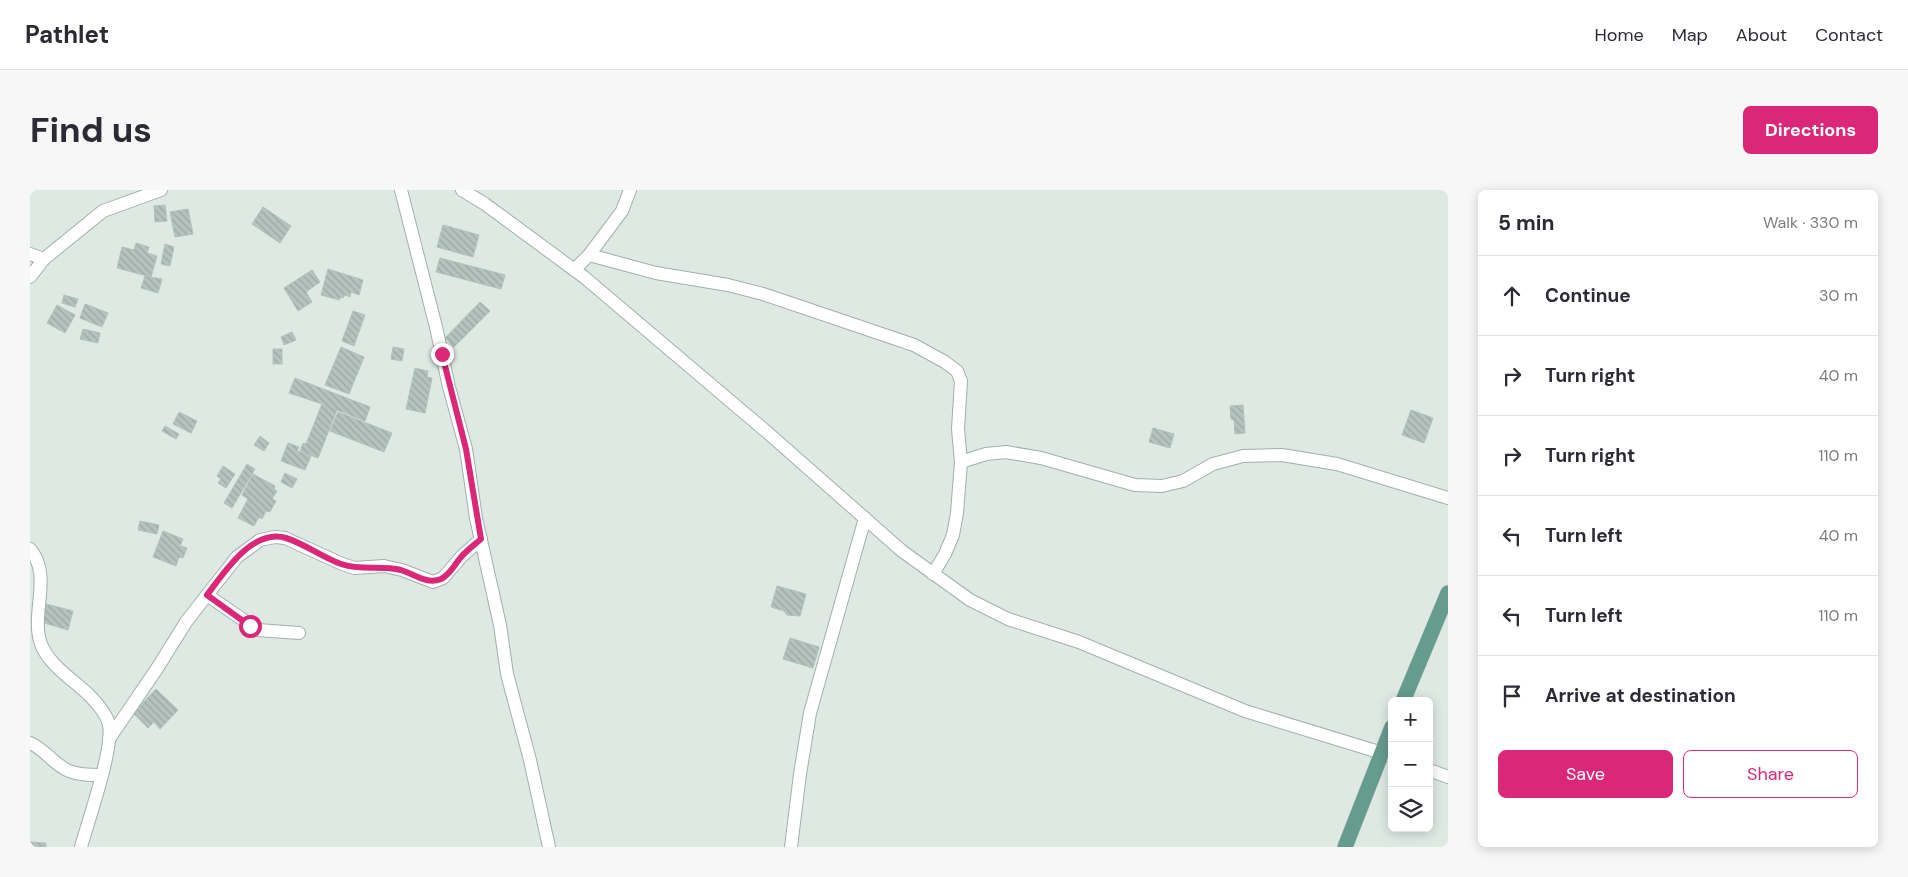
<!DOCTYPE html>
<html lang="en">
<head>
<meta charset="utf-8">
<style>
  :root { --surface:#fff; --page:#f7f7f7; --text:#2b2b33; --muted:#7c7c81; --line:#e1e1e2; --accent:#db2777 }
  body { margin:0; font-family:"DM Sans",sans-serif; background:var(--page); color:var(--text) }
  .controls { position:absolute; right:15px; bottom:15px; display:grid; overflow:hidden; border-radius:8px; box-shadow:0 2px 12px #0003 }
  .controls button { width:45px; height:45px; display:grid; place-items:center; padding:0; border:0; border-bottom:1px solid var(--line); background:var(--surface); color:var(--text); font:25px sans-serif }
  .stop { position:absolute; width:15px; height:15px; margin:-11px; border:4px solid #db2777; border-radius:50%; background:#fff }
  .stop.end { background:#db2777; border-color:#fff; box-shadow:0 1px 5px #0008 }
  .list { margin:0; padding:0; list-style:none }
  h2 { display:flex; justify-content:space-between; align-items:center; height:65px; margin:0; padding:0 20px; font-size:21px }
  h2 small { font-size:16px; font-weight:400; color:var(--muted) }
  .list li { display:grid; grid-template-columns:32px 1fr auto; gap:15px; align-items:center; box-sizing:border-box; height:80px; padding:0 20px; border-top:1px solid var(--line) }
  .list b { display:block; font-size:19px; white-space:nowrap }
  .list em { font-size:16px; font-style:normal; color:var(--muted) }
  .actions { display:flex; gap:10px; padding:15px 20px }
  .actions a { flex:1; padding:11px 0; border:1px solid var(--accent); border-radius:8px; text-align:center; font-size:18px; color:var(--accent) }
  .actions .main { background:var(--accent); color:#fff }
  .icon { flex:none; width:28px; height:28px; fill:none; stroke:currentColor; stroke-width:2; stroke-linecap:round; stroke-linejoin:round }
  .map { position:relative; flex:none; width:1418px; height:657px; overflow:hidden; border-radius:8px }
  header { display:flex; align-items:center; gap:30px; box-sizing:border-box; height:70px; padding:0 25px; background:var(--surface); border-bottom:1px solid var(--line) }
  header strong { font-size:24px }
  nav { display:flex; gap:28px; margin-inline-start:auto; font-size:18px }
  .intro { display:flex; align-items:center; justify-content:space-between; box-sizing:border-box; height:120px; padding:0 30px }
  h1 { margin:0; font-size:35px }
  .button { padding:12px 22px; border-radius:8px; background:var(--accent); color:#fff; font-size:18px; font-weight:700 }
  main { display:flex; gap:30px; padding:0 30px }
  aside { flex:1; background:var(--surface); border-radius:8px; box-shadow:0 2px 12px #0003 }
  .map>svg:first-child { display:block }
  .building { fill:url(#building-back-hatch); stroke:#b1c2bb }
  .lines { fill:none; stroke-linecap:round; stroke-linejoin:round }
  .minor-casing { stroke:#a1b0ab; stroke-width:14 }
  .major-casing { stroke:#bcc3c1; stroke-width:16 }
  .minor { stroke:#fff; stroke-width:12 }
  .major { stroke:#659c8e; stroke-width:15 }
  .route { stroke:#db2777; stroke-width:6 }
</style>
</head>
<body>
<header>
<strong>Pathlet</strong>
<nav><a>Home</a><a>Map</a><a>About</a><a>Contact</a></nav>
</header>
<div class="intro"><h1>Find us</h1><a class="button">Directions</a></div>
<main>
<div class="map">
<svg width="1418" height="657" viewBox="0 0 1418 657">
  <defs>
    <pattern id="building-back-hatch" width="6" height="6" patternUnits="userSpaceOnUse" patternTransform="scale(1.25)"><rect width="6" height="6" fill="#b4c3bd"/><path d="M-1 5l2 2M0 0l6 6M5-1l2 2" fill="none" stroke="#9aa8a3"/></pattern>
  </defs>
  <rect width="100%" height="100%" fill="#dee9e4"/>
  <!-- building -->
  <g class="building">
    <polygon points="135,15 137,31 125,32 124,16"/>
    <polygon points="233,17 261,36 250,53 222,34"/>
    <polygon points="158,19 163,44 145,47 140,22"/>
    <polygon points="413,35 449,45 443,67 407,57"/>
    <polygon points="106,53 119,57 117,63 127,66 121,87 87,78 92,57 104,60"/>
    <polygon points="135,54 144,57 140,76 131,74"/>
    <polygon points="410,68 475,85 471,99 406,82"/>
    <polygon points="298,79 333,90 329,105 321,102 320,107 315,105 313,108 311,107 309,110 291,105"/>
    <polygon points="282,80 290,92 276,102 282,112 268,121 254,98"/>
    <polygon points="115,86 132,89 128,103 111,98"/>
    <polygon points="34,105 48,109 45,117 32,113"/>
    <polygon points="450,112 460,121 424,157 415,148"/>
    <polygon points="55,114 78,123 72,137 50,128"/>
    <polygon points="27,115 45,125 35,143 17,133"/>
    <polygon points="323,121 335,125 324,156 312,151"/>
    <polygon points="53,139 70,143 68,153 50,149"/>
    <polygon points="262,142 266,150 254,155 251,147"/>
    <polygon points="311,157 334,167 319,204 295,195"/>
    <polygon points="363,157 374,159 372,171 361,169"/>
    <rect x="243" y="159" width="9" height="15"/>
    <polygon points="385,178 398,181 397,187 402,188 395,223 376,219"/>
    <polygon points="265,188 340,217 335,231 307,220 288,268 270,261 273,253 276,254 292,214 259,203"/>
    <polygon points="1213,215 1215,243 1205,244 1204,230 1201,229 1200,216"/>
    <polygon points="1381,220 1403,228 1394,253 1372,245"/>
    <polygon points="149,222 167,231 161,243 143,234"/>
    <polygon points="308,222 362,243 354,262 300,241"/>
    <polygon points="135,236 149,244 146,249 132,241"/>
    <polygon points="1123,238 1144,244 1140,258 1119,252"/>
    <polygon points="230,246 239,253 234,261 224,255"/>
    <polygon points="258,253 269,257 267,261 281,266 275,280 251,271"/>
    <polygon points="217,274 225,279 202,318 194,313"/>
    <polygon points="193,276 205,284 196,298 188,293 191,289 187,286"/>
    <polygon points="255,283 267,289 262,298 251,292"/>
    <polygon points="223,284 245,296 244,299 247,301 242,309 246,311 240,322 236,321 232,329 229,327 224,336 208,328 218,309 212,305"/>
    <polygon points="110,331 129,335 127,344 108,340"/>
    <polygon points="133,341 153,349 150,356 157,358 153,368 149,367 146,376 123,367"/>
    <polygon points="747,396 776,404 770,426 757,425 754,421 741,417"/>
    <polygon points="16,414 43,421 38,440 11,432"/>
    <polygon points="760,448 789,457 783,478 753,469"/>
    <polygon points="126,499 148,520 130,539 124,532 118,538 103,523"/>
    <polygon points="0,652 16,653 16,657 0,657"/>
  </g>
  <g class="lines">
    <defs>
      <g id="minor">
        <polyline points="371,0 406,137 419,197 436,259 446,328 470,435 477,484 500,570 519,657"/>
        <polyline points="432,0 455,14 554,87 738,243 872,361 940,410 978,429 1049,452 1215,521 1362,566"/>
        <polyline points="0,64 14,69"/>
        <polyline points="559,65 626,83 698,95 733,104 884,155 915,172 927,181 931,191 928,239 931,272 927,323 923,345 915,364 903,384"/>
        <polyline points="544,80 559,65 592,21 600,0"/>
        <polyline points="0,87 14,69 73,21 131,0"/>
        <polyline points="931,272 956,264 976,262 1011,268 1105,295 1132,296 1153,291 1183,274 1213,266 1252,265 1307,274 1418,308"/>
        <path d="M0 359C23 386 0 423 11 454 19 475 42 489 58 504 65 511 77 524 79 535 84 558 58 631 51 657"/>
        <polyline points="177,405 228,440 269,443"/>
        <polyline points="79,549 128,477 156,432 177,405 207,367 230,350 245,347 255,348 310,373 324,378 354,376 372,380 403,392 413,388 432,366 451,349"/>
        <path d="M0 553C15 559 24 575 39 581 49 585 60 585 71 585"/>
        <polyline points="1399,580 1418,587"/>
        <polyline points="761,657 770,584 780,523 835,328"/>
      </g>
      <g id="major">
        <polyline points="1373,511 1418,403"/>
        <polyline points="1315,657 1362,537"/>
      </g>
    </defs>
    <!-- minor casing -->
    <use href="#minor" class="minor-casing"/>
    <!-- major casing -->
    <use href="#major" class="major-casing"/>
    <!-- minor -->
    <use href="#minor" class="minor"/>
    <!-- major -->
    <use href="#major" class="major"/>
  </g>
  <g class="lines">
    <!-- route -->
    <path class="route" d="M220 436 177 405C194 383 222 338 256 348 275 354 292 367 311 374 331 381 351 375 371 380 384 384 397 395 411 389 420 385 425 374 431 367 437 360 444 355 451 349L436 259 412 164"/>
  </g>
</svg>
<div class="controls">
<button>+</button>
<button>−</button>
<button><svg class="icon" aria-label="layers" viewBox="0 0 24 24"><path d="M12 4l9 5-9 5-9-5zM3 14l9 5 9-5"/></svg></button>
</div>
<div class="stop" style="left:220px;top:436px"></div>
<div class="stop end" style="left:412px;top:164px"></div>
</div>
<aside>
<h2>5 min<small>Walk · 330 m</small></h2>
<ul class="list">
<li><svg class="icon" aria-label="ahead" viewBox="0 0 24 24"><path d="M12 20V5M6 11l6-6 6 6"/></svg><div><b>Continue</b></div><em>30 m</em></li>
<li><svg class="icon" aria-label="right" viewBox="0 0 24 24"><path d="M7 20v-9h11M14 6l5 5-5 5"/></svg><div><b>Turn right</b></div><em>40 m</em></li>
<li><svg class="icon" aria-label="right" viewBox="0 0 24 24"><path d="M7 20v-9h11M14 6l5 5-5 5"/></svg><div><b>Turn right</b></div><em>110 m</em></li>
<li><svg class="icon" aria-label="left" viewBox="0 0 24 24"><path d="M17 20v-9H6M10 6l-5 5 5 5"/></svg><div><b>Turn left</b></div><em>40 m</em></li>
<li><svg class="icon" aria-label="left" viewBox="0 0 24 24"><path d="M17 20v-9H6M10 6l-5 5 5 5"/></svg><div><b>Turn left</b></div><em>110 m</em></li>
<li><svg class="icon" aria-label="arrive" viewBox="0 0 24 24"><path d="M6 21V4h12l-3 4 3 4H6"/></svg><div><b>Arrive at destination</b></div></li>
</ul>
<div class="actions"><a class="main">Save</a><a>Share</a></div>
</aside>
</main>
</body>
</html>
